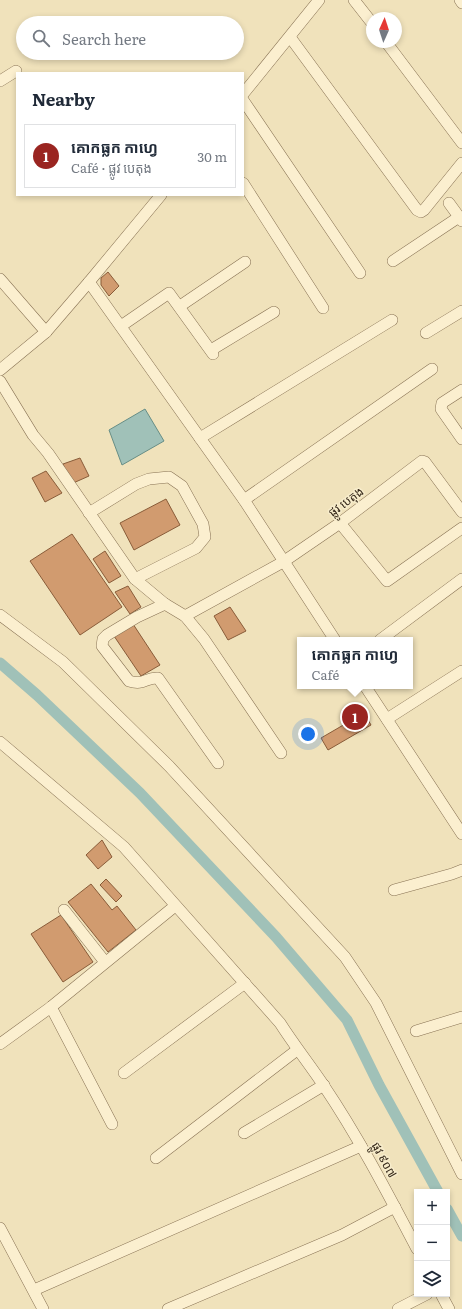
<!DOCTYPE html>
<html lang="en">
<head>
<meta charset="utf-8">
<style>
  :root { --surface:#fff; --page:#f6f6f7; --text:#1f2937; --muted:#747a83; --line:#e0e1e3; --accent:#9a2521 }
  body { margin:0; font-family:Literata,"Noto Sans Khmer",serif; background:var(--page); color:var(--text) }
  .controls { position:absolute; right:12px; bottom:12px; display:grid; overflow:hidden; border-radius:0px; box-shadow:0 2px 6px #0003 }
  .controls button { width:36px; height:36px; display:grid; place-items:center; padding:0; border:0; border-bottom:1px solid var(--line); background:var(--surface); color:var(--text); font:20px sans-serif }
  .compass { position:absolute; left:366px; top:12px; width:36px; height:36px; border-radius:50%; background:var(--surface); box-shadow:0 2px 6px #0003; rotate:3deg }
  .you { position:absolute; left:308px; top:734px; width:14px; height:14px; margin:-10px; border:3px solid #fff; border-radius:50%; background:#1a73e8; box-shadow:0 0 0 6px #1a73e833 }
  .badge { display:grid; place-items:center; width:26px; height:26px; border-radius:50%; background:var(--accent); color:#fff; font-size:13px; font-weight:700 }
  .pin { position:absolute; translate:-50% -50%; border:2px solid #fff; box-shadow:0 1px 4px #0006 }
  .popup { position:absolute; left:297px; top:637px; width:116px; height:52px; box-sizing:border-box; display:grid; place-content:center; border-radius:0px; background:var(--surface); filter:drop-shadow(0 1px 3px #0005); font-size:13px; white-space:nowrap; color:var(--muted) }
  .popup b { font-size:15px; color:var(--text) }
  .popup::after { content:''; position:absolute; left:50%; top:100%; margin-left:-8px; border:8px solid transparent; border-top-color:var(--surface) }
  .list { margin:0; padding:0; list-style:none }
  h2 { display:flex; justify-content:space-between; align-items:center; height:52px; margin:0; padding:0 16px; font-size:17px }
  h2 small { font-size:13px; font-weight:400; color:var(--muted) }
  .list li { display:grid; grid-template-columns:26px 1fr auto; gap:12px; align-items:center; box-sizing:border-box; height:64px; margin:0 8px 8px; padding:0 8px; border:1px solid var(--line); border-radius:0px }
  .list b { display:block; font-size:15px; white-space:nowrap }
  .list p { margin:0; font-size:13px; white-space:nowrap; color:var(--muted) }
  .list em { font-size:13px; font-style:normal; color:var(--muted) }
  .icon { flex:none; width:22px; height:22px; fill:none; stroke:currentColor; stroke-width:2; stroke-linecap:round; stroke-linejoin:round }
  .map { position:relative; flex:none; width:462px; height:1309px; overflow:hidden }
  .search { position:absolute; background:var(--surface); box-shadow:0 2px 6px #0003; left:16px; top:16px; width:228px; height:44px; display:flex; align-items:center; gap:10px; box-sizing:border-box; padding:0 14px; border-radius:22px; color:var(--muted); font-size:15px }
  .panel { position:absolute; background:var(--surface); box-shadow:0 2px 6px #0003; left:16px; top:72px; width:228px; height:124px; border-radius:0px }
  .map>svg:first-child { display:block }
  .water { fill:#a0c1b8; stroke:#678e86 }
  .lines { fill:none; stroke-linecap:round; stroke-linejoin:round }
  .canal { stroke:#a0c1b8; stroke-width:11 }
  .building { fill:#d19b6f; stroke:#895c39 }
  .minor-casing { stroke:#887254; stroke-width:12 }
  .minor { stroke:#fbefcf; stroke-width:11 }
  .labels { text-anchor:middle; stroke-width:3; stroke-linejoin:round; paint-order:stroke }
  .street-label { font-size:12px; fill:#36291a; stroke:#f7eccb }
</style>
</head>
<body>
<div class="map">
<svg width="462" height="1309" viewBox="0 0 462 1309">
  <rect width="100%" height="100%" fill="#f0e2bb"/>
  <!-- water -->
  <polygon class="water" points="145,409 164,441 122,465 109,430"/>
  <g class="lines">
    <!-- canal -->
    <g class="canal">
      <polyline points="0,663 37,695 140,793 276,937 347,1020 379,1085 438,1192"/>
      <polyline points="447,1209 462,1236"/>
    </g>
  </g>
  <!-- building -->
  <g class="building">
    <polygon points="108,272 119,286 109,296 101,285 101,278"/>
    <polygon points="80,458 89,476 71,484 63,464"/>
    <polygon points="46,471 62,493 45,502 32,478"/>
    <polygon points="166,499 180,525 134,550 120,523"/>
    <polygon points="72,534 122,607 80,635 30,561"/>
    <polygon points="105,551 121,576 109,583 93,559"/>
    <polygon points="128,586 141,607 130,614 115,592"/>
    <polygon points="230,607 246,631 228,640 214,616"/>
    <polygon points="133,624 160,665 141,676 114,636"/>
    <polygon points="364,713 371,725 328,750 321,738"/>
    <polygon points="102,840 112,857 98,869 86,855"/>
    <polygon points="106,879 122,896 116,902 100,885"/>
    <polygon points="91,884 112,910 117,906 136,930 108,952 68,902"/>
    <polygon points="61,915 93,962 63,982 31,934"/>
  </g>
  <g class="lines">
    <defs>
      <g id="minor">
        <polyline points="354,0 372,23"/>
        <polyline points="460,0 462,3"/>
        <polyline points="290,37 417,210 421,212 424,210 462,163"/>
        <polyline points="386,42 462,143"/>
        <polyline points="0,81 16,71"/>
        <polyline points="243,94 319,0"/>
        <polyline points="243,100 360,273"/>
        <polyline points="243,183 323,308"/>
        <polyline points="449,203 462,221"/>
        <polyline points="393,261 459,217"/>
        <polyline points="0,279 46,332"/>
        <polyline points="89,282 244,500 335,640"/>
        <polyline points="180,306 245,262"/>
        <polyline points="121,326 169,293 213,354"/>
        <polyline points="426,333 462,311"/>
        <polyline points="211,350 274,312"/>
        <polyline points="0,370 46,332 89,282 161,195"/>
        <polyline points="0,381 33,435 48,453 135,579 165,604 185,616 204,639 281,753"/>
        <polyline points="462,390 442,403 441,409 462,439"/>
        <polyline points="200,438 392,320"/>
        <polyline points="244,500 432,369"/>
        <polyline points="89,513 136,484 149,479 169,477 182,486 203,524 205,537 196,548 135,579"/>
        <polyline points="340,523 387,581 462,528"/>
        <path d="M165 604 137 617 107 635 103 639 102 646 129 681C144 686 146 677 158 678L218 763"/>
        <polyline points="0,615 63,662 169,766 345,957 376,1003 462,1174"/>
        <polyline points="185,616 283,562 340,523 422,461 425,462 462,512"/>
        <polyline points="380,640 462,579"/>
        <polyline points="365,686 462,834"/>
        <polyline points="387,719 462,671"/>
        <path d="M0 742 124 847 280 1023C294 1045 310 1065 324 1086 359 1138 388 1194 417 1249"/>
        <polyline points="394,890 452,874 462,870"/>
        <polyline points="64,910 105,962"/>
        <polyline points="51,1007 112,1124"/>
        <polyline points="416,1031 462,1017"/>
        <polyline points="0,1044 51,1007 175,906"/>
        <polyline points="124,1073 245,983"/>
        <polyline points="244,1133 324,1085"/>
        <polyline points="156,1158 297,1050"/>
        <polyline points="0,1228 43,1309"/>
        <polyline points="34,1290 361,1146"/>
        <polyline points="441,1294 449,1309"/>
        <polyline points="168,1309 342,1235 395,1207"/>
        <polyline points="398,1309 427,1294"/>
      </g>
    </defs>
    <!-- minor casing -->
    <use href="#minor" class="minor-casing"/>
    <!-- minor -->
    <use href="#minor" class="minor"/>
  </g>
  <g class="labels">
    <!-- street labels -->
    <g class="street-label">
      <text transform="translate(346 502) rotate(-37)" y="4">ផ្លូវ បេតុង</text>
      <text transform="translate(384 1160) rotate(61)" y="4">ផ្លូវ ៩០៧</text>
    </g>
  </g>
</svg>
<div class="controls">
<button>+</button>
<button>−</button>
<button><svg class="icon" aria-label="layers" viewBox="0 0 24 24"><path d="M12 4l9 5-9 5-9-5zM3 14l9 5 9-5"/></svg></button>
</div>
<svg class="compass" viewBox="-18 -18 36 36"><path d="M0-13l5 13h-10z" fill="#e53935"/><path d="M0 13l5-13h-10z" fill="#747a83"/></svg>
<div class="you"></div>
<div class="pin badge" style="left:355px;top:717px">1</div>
<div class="popup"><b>គោកធ្លក កាហ្វេ</b>Café</div>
<div class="search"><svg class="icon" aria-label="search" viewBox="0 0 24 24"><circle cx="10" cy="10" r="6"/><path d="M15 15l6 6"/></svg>Search here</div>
<section class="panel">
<h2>Nearby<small></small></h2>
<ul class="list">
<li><span class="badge">1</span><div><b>គោកធ្លក កាហ្វេ</b><p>Café · ផ្លូវ បេតុង</p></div><em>30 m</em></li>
</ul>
</section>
</div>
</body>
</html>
